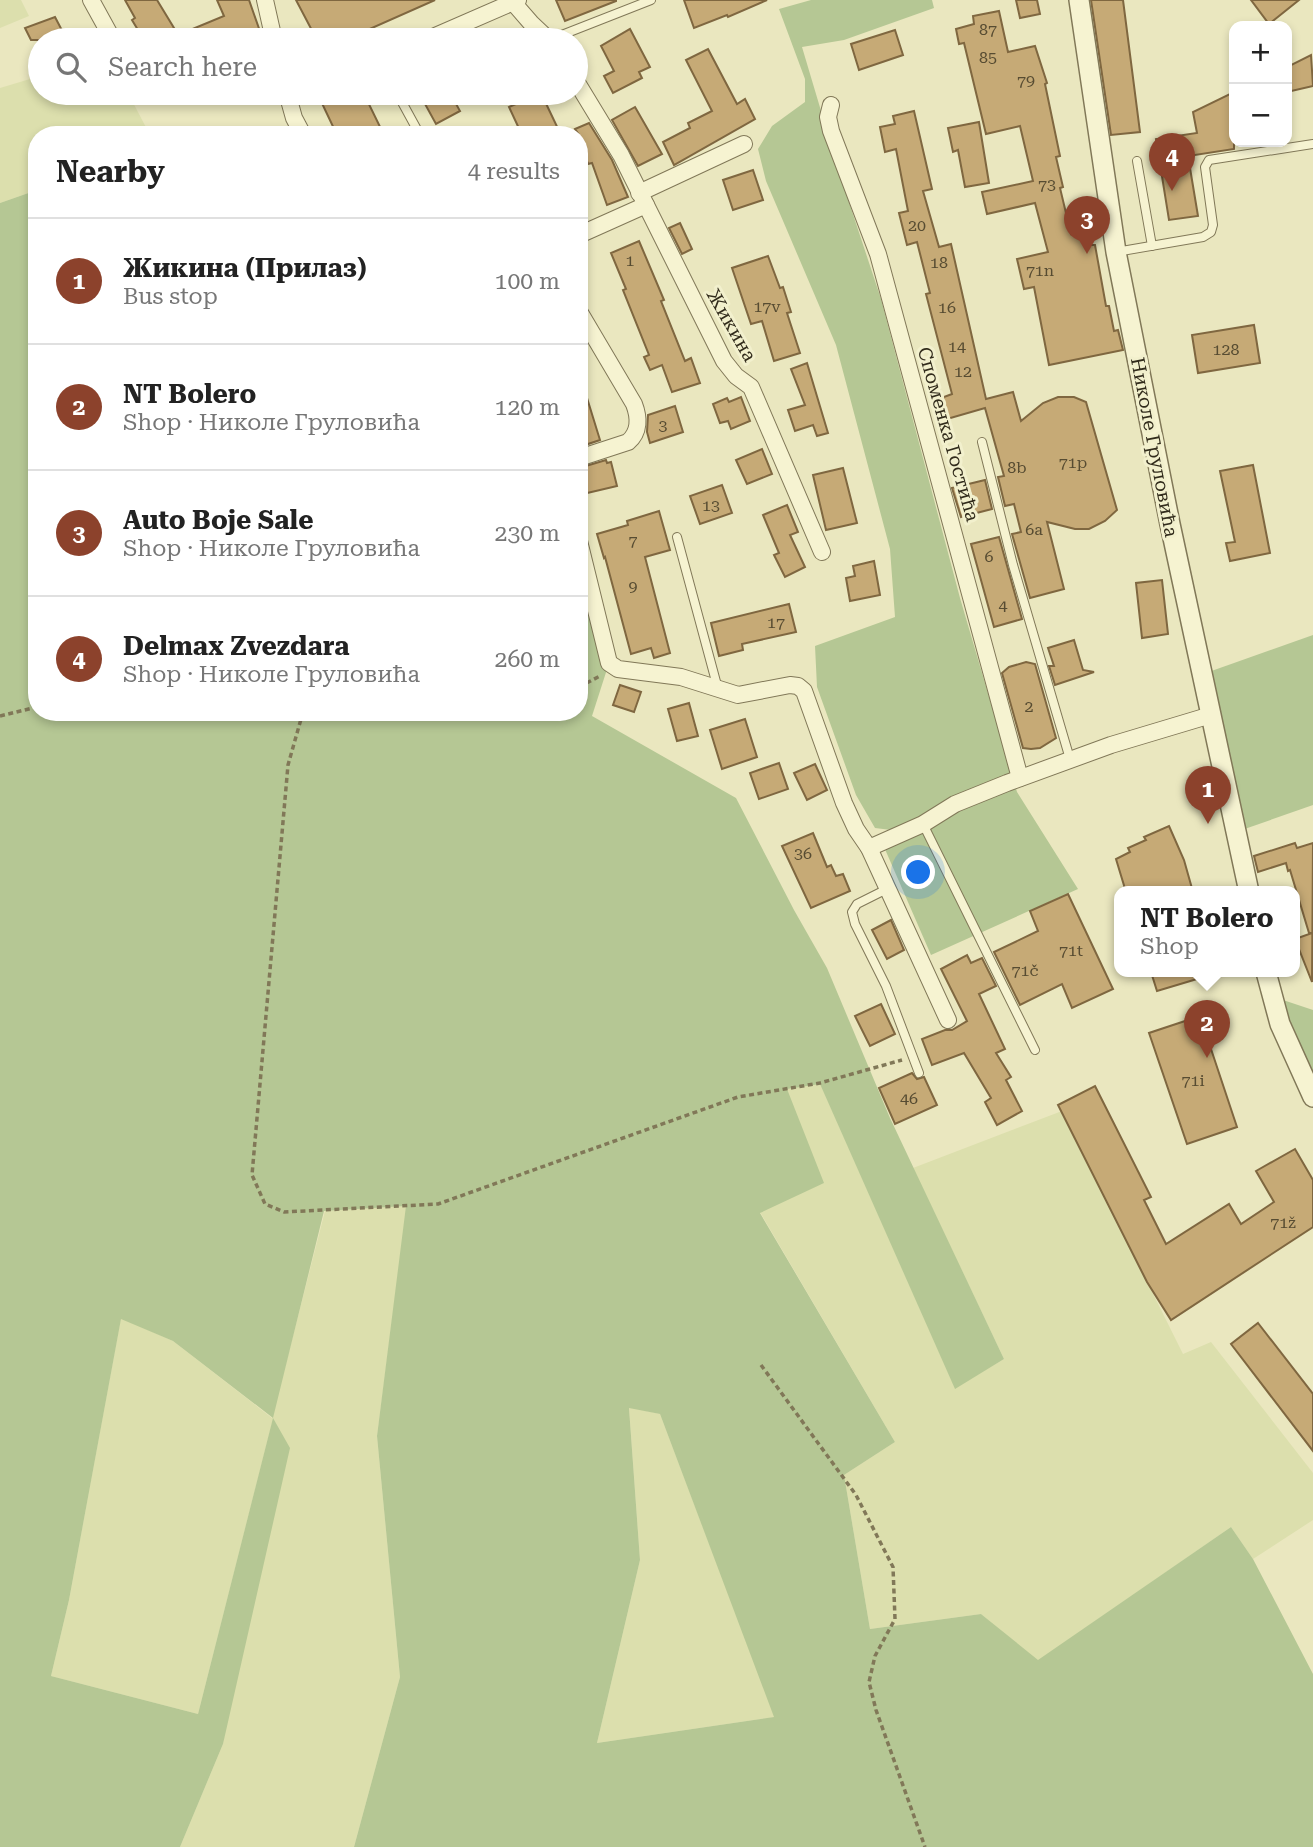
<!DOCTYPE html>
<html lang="en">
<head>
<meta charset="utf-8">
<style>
  :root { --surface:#fff; --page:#f2f2f2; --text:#222; --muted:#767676; --line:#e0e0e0; --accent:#8c422c }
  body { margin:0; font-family:"Roboto Serif",serif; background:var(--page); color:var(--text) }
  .controls { position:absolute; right:21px; top:21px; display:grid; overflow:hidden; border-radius:14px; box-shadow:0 4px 10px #0003 }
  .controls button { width:63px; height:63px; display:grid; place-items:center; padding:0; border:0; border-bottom:2px solid var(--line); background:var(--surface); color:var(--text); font:35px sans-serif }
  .you { position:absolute; left:919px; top:873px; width:24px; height:24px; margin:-18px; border:5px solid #fff; border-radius:50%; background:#1a73e8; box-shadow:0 0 0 10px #1a73e833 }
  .badge { display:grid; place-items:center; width:46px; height:46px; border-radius:50%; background:var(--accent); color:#fff; font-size:23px; font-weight:700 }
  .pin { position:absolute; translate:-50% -58px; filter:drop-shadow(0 2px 4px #0008) }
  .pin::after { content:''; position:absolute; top:37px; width:24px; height:21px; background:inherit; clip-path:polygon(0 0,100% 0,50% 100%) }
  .popup { position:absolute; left:1114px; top:886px; width:186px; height:91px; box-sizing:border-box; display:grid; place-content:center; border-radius:14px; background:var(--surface); filter:drop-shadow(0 2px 5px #0005); font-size:23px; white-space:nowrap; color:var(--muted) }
  .popup b { font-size:26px; color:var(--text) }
  .popup::after { content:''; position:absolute; left:50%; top:100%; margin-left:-14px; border:14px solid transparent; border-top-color:var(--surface) }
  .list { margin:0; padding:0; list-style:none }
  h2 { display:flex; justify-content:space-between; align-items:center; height:91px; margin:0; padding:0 28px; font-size:30px }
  h2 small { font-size:23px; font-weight:400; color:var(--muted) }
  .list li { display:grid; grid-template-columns:46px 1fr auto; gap:21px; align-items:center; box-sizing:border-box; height:126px; padding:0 28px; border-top:2px solid var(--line) }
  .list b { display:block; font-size:26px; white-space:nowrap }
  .list p { margin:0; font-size:23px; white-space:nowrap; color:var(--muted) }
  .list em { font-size:23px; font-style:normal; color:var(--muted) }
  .icon { flex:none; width:38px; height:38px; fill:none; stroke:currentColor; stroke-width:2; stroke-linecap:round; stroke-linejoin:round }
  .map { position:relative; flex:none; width:1313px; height:1847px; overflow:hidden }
  .search { position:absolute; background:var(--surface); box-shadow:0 4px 10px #0003; left:28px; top:28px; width:560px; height:77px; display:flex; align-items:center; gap:18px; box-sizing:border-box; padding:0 24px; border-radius:38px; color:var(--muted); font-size:26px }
  .panel { position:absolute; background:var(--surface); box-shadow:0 4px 10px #0003; left:28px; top:126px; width:560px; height:595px; border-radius:28px }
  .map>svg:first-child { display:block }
  .farmland { fill:#dcdfad }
  .green { fill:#b5c794; fill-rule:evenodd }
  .building { fill:#c6aa76; stroke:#7f6740; stroke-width:2 }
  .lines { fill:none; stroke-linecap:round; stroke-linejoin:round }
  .service-casing { stroke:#817858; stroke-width:10 }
  .minor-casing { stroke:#817858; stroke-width:18 }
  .tertiary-casing { stroke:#817858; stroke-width:22 }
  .path { stroke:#817858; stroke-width:3.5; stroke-dasharray:5 3.5; stroke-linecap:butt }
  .service { stroke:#f6f3d1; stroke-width:8 }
  .minor { stroke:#f6f3d1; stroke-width:16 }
  .tertiary { stroke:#f6f3d1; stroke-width:19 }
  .labels { text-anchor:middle; stroke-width:6; stroke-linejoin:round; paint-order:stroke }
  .number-label { font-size:16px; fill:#574c32 }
  .street-label { font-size:19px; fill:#322c1c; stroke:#f2f0cd }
</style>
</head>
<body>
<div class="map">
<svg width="1313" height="1847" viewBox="0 0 1313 1847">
  <rect width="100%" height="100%" fill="#eae7bf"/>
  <!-- farmland -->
  <g class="farmland">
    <polygon points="0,0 21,0 29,16 0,28"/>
    <polygon points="40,76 40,93 128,93 150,135 37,135 37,190 0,203 0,88"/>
    <polygon points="820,1083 955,1388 1004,1359 913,1168 1062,1111 1183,1354 1211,1342 1313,1473 1313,1520 1253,1559 1231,1527 1038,1661 981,1614 870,1629 844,1475 895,1442 760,1212 823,1183 786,1089"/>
    <polygon points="407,1206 377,1436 400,1677 354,1847 180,1847 223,1744 273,1419 198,1714 51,1676 69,1600 121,1318 173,1341 272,1418 325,1211"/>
    <polygon points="629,1407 660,1414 775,1717 597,1743 640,1560"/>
  </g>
  <!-- green -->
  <g class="green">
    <polygon points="811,0 932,0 934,8 844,40 802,47 841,178 881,299 960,598 1017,792 1078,889 931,955 881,840 891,830 875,828 856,795 817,687 815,646 895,617 890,549 836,345 766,181 758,149 772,126 805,102 805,79 779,9"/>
    <path d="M37 190V712H579V539L609 663 592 716 736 798 794 910 827 968 890 1118 1004 1359 955 1389 820 1084 787 1089 824 1183 760 1213 895 1442 844 1475 870 1629 981 1614 1038 1660 1231 1527 1253 1559 1313 1674V1847H354L400 1677 377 1436 406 1206 324 1211 273 1418 290 1448 223 1744 180 1847H0V203ZM121 1319 173 1341 273 1418 198 1714 51 1676 69 1600ZM629 1408 660 1414 774 1717 597 1743 640 1560Z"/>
    <polygon points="1313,635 1313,805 1236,832 1203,674"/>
    <polygon points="1271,996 1313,1010 1313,1097"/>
  </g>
  <!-- building -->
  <g class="building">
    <polygon points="125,0 157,0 174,28 155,40 144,40 132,20 135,18"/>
    <polygon points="217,0 249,0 263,40 166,40 224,16"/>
    <polygon points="296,0 435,0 356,35 358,40 317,40"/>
    <polygon points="556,0 616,0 616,1 565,21"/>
    <polygon points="684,0 767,0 728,17 727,15 694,28"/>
    <polygon points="1016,0 1037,0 1040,14 1020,18"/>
    <polygon points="1091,0 1123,0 1140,132 1111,135"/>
    <polygon points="1251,0 1299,0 1269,24"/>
    <polygon points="999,11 1008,52 1035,46 1047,83 1045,84 1060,156 1056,157 1063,187 1060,188 1071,234 1087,231 1090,245 1095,245 1106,306 1109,306 1114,331 1118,330 1123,350 1049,365 1034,287 1024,289 1017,259 1048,252 1035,203 987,214 982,192 1033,181 1020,126 986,134 964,43 959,44 956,29 974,24 973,16"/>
    <polygon points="55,17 67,40 31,40 25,28"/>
    <polygon points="630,29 650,67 639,72 642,78 613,93 604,76 614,71 601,46"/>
    <polygon points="895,30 903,55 859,70 851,44"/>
    <polygon points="708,49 737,104 745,99 755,119 674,165 663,142 690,128 688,123 712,111 686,60"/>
    <polygon points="1311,55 1313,86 1287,92 1287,67"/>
    <polygon points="1234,92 1234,149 1188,156 1198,216 1169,220 1156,139 1197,133 1193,112"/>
    <polygon points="328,93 355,93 358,99 365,96 384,135 337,135 319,97"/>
    <polygon points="419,93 450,93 460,111 436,124"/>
    <polygon points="541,93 561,135 522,135 509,107"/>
    <polygon points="635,107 662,154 638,166 612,120"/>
    <polygon points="914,111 932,189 923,191 939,247 951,244 986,399 1013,392 1021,421 1043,403 1058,397 1074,397 1086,402 1117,510 1105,521 1089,529 1075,529 1047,522 1064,589 1030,598 1012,534 1021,532 1014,504 1005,506 998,477 1004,476 985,408 947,419 941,398 952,394 926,294 930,293 917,242 907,245 899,213 908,211 896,149 885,152 880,127 895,124 893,116"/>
    <polygon points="979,122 989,183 965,187 958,150 953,152 948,128"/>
    <polygon points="589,123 612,160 628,197 607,205 592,163 588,164 579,135 575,129"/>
    <polygon points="753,170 763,200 733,210 723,180"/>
    <polygon points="680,223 692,249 682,254 669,228"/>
    <polygon points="639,241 664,300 661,301 685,361 691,358 700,383 672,392 662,365 650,370 644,357 649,355 623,290 626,289 611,253"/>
    <polygon points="768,256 780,288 783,287 791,312 787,313 800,353 774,361 762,321 751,324 732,268"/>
    <polygon points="1254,325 1260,363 1198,373 1192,335"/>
    <polygon points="807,363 828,433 817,436 813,425 795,431 788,410 805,405 791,369"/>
    <polygon points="579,385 583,385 600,440 579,447"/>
    <polygon points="741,397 750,421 731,429 728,421 720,423 713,404 727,398 729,402"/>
    <polygon points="675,406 683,432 650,443 647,432 648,415"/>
    <polygon points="762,449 772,474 747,484 736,460"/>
    <polygon points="606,460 607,463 611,462 617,486 583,494 579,468"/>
    <polygon points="1253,465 1270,553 1230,561 1226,543 1235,542 1220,471"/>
    <polygon points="843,468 857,523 826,530 813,475"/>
    <polygon points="985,480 992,509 961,517 952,488"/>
    <polygon points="722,485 732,513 700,524 690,496"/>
    <polygon points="787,505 798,532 790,535 805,567 785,577 774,555 779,553 763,515"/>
    <polygon points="659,511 670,550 645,557 670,653 654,658 651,648 631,654 605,557 604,558 597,534 628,525 627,521"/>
    <polygon points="999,537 1022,619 994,627 971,544"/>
    <polygon points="874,561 880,595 850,601 846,578 855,576 853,566"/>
    <polygon points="1162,580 1168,634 1142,638 1136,583"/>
    <polygon points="789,604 796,632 742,644 743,650 719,656 711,623"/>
    <polygon points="1074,640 1083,670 1094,672 1055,685 1049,666 1054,666 1048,648"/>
    <polygon points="1026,662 1035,664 1056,738 1040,748 1031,749 1023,748 1002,673 1009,667"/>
    <polygon points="620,685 641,692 634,712 613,705"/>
    <polygon points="689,703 698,736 677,741 668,709"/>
    <polygon points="745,719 757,757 722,769 710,730"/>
    <polygon points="779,763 788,789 759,799 750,773"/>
    <polygon points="815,764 827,790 807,800 794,773"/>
    <polygon points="1169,826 1184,860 1193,892 1126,892 1116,859 1130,852 1128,848 1146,840 1144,837"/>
    <polygon points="813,833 827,867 831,865 836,876 843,874 850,891 811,908 782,846"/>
    <polygon points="1295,843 1297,848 1313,843 1312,982 1295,939 1312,933 1309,933 1290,870 1288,871 1286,863 1258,872 1254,856"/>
    <polygon points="1068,894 1113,989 1072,1008 1062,984 1020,1005 994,952 1038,931 1030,911"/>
    <polygon points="891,920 904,950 887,959 872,930"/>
    <polygon points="967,955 971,963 982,958 996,986 979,994 1005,1049 996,1053 1011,1077 1006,1080 1022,1111 997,1125 985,1102 991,1098 964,1053 932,1065 922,1039 945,1030 952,1030 967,1021 941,969"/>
    <polygon points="1151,972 1206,972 1207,976 1157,991"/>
    <polygon points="881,1004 895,1034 870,1046 855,1016"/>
    <polygon points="1200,1016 1237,1127 1187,1144 1149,1033"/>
    <polygon points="912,1073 917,1079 924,1077 937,1105 895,1124 879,1088"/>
    <polygon points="1095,1086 1151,1197 1144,1200 1166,1244 1229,1204 1241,1224 1274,1202 1256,1171 1295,1149 1313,1180 1313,1227 1171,1320 1147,1282 1058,1105"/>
    <polygon points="1258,1323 1313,1394 1313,1451 1231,1344"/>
  </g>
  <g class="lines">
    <defs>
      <g id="service">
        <polyline points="549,40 651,0"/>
        <polyline points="397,93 420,135"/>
        <polyline points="1137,161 1152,246"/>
        <polyline points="1116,252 1203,237 1211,232 1213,225 1205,167 1209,160 1313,144"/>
        <polyline points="982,442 1013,565 1070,759"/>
        <polyline points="677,537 718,689"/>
        <polyline points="923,824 1035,1050"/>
        <polyline points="887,889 857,904 852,912 855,924 886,986 919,1073"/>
      </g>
      <g id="minor">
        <polyline points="91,0 113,40"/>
        <polyline points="265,0 274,40"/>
        <polyline points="511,0 531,23 549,40"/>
        <polyline points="426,40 518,0"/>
        <polyline points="576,81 621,155 724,361 736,376 751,387 822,552"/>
        <polyline points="287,93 294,118 303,135"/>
        <polyline points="831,105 828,117 831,131 878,254 1020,778"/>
        <polyline points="639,193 744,144"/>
        <polyline points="579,235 646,205"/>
        <path d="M579 311 634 404C639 417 640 432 628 442L579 458"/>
        <polyline points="579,541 609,663 618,669 681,677 738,695 790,685 798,686 804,691 844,803 856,829 869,848 948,1020"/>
        <polyline points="869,848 923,824 955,804 1007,783 1111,745 1211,715"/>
      </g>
      <g id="tertiary">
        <polyline points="1079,0 1116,252 1170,524 1249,892"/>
        <polyline points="1266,972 1280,1024 1313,1097"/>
      </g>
    </defs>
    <!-- service casing -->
    <use href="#service" class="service-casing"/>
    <!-- minor casing -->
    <use href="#minor" class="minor-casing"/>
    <!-- tertiary casing -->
    <use href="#tertiary" class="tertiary-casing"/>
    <!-- path -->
    <g class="path">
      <polyline points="579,687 600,676"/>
      <polyline points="303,712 288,765 252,1175 265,1204 284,1212 438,1204 738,1097 820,1083 902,1060"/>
      <polyline points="410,712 439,712"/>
      <polyline points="0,716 37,707"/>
      <polyline points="761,1365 856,1495 893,1567 895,1619 875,1656 869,1682 876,1710 925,1847"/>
    </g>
    <!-- service -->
    <use href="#service" class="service"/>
    <!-- minor -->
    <use href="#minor" class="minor"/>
    <!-- tertiary -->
    <use href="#tertiary" class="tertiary"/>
  </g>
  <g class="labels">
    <!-- number labels -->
    <g class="number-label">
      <text x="988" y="35">87</text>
      <text x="988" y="63">85</text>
      <text x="1026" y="86">79</text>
      <text x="1047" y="190">73</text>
      <text x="917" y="231">20</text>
      <text x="630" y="266">1</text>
      <text x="939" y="268">18</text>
      <text x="1040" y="276">71n</text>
      <text x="767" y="312">17v</text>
      <text x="947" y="313">16</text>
      <text x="957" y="352">14</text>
      <text x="1226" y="355">128</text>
      <text x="963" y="377">12</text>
      <text x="663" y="431">3</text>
      <text x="1073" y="468">71p</text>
      <text x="1017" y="473">8b</text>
      <text x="711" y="511">13</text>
      <text x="1034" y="535">6a</text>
      <text x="633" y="546">7</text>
      <text x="989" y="562">6</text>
      <text x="633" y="592">9</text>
      <text x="1003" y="611">4</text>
      <text x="776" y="628">17</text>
      <text x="1029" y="712">2</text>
      <text x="803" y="859">36</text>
      <text x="1071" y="956">71t</text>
      <text x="1025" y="976">71č</text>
      <text x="1193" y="1086">71i</text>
      <text x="909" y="1104">46</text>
      <text x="1283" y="1228">71ž</text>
    </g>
    <!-- street labels -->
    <g class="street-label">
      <text transform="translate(732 325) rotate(60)" y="7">Жикина</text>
      <text transform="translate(949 434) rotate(74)" y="7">Споменка Гостића</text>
      <text transform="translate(1155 447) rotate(79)" y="7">Николе Груловића</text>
    </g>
  </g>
</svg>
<div class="controls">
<button>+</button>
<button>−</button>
</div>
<div class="you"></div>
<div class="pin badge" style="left:1208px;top:824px">1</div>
<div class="pin badge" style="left:1207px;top:1058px">2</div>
<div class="popup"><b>NT Bolero</b>Shop</div>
<div class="pin badge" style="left:1087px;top:254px">3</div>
<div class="pin badge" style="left:1172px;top:191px">4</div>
<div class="search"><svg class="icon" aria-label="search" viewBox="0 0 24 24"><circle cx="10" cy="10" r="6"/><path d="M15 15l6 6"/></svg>Search here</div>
<section class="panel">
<h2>Nearby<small>4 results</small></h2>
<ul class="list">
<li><span class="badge">1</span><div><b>Жикина (Прилаз)</b><p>Bus stop</p></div><em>100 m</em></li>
<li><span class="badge">2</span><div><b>NT Bolero</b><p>Shop · Николе Груловића</p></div><em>120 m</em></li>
<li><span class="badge">3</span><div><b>Auto Boje Sale</b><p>Shop · Николе Груловића</p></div><em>230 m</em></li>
<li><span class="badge">4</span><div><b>Delmax Zvezdara</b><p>Shop · Николе Груловића</p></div><em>260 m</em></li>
</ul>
</section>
</div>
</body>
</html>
